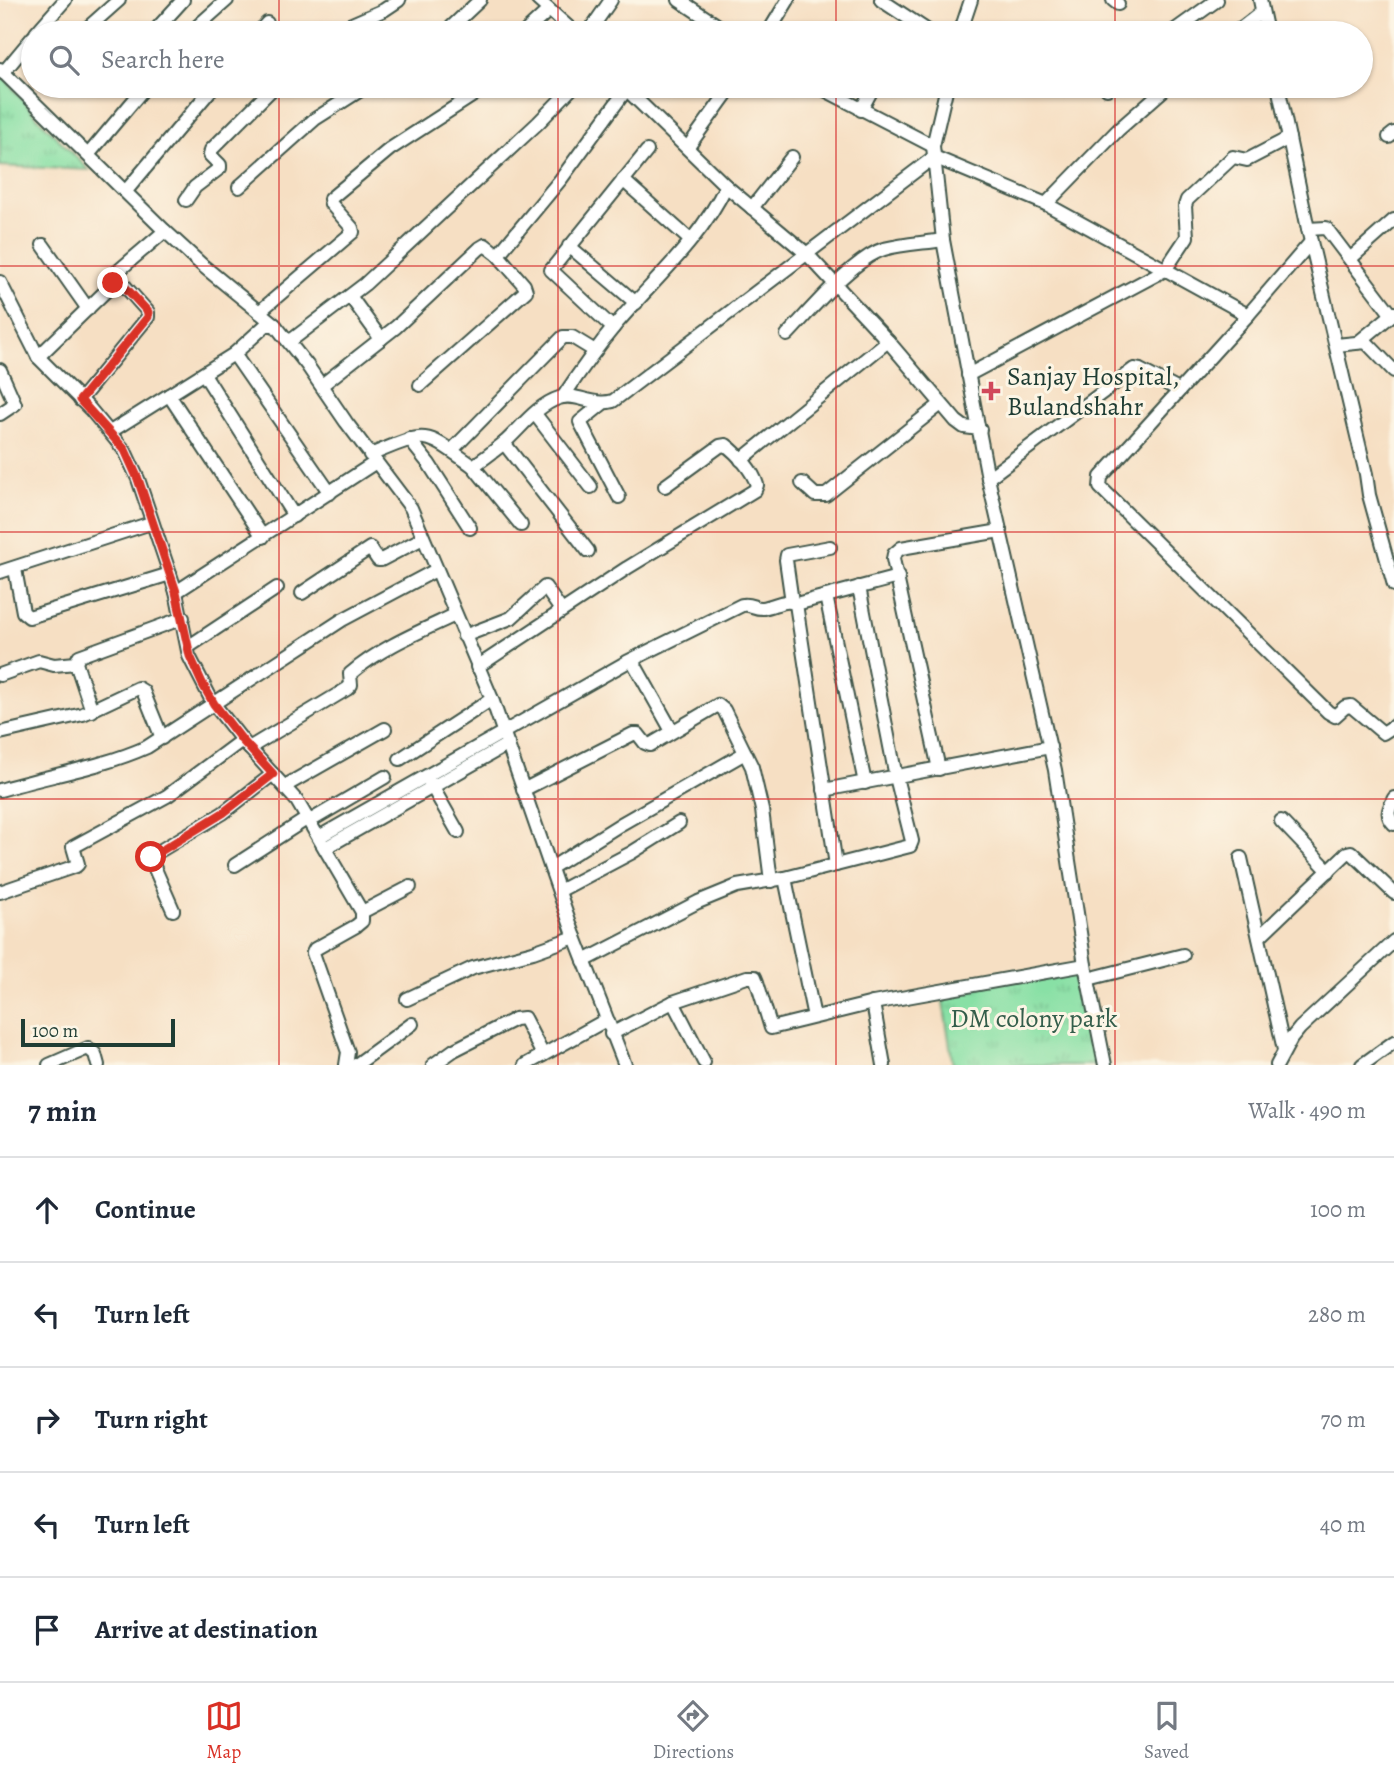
<!DOCTYPE html>
<html lang="en">
<head>
<meta charset="utf-8">
<style>
  :root { --surface:#fff; --page:#f2f2f3; --text:#1f2937; --muted:#747a83; --line:#e0e1e3; --accent:#d93025 }
  body { margin:0; font-family:Alegreya,serif; background:var(--page); color:var(--text) }
  .scale { position:absolute; left:21px; bottom:18px; width:154px; box-sizing:border-box; padding-left:7px; border:4px solid #1f3d34; border-top:0; font-size:19px; line-height:24px; white-space:nowrap; color:#1f3d34; -webkit-text-stroke:5px #fcf5e5; paint-order:stroke }
  .stop { position:absolute; width:21px; height:21px; margin:-16px; border:5px solid #d93025; border-radius:50%; background:#fff }
  .stop.end { background:#d93025; border-color:#fff; box-shadow:0 2px 7px #0008 }
  .list { margin:0; padding:0; list-style:none }
  h2 { display:flex; justify-content:space-between; align-items:center; height:91px; margin:0; padding:0 28px; font-size:30px }
  h2 small { font-size:23px; font-weight:400; color:var(--muted) }
  .list li { display:grid; grid-template-columns:46px 1fr auto; gap:21px; align-items:center; box-sizing:border-box; height:105px; padding:0 28px; border-top:2px solid var(--line) }
  .list b { display:block; font-size:26px; white-space:nowrap }
  .list em { font-size:23px; font-style:normal; color:var(--muted) }
  .icon { flex:none; width:38px; height:38px; fill:none; stroke:currentColor; stroke-width:2; stroke-linecap:round; stroke-linejoin:round }
  .map { position:relative; flex:none; width:1394px; height:1065px; overflow:hidden }
  .search { position:absolute; background:var(--surface); box-shadow:0 2px 5px #0004; left:21px; right:21px; top:21px; height:77px; display:flex; align-items:center; gap:18px; box-sizing:border-box; padding:0 24px; border-radius:38px; color:var(--muted); font-size:26px }
  .sheet { height:616px; background:var(--surface) }
  nav { display:flex; justify-content:space-around; align-items:center; box-sizing:border-box; height:98px; border-top:2px solid var(--line); background:var(--surface); font-size:19px; color:var(--muted) }
  nav a { display:grid; justify-items:center; gap:4px }
  nav .on { color:var(--accent) }
  .map>svg:first-child { display:block }
  .grass { fill:url(#grass-tufts); stroke:#548e6c; stroke-width:2 }
  .lines { fill:none; stroke-linecap:round; stroke-linejoin:round }
  .minor-casing { stroke:#3f5549; stroke-width:16 }
  .minor { stroke:#fff; stroke-width:12 }
  .route { stroke:#d93025; stroke-width:9 }
  .grid { fill:none; stroke:#d62828; stroke-width:2; stroke-opacity:0.55 }
  .poi-dot { fill:#d1495b; stroke:#fcf5e5; stroke-width:2.5 }
  .labels { text-anchor:middle; stroke-width:6; stroke-linejoin:round; paint-order:stroke }
  .poi-label { font-size:26px; fill:#1f3d34; stroke:#fcf5e5; text-anchor:start }
  .park-label { font-size:26px; fill:#345e4b; stroke:#fcf5e5 }
</style>
</head>
<body>
<div class="map">
<svg width="1394" height="1065" viewBox="0 0 1394 1065">
  <defs>
    <pattern id="grass-tufts" width="24" height="20" patternUnits="userSpaceOnUse" patternTransform="scale(1.75)"><rect width="24" height="20" fill="#88e0a5"/><path d="M3 7l-1-3M5 7V3M7 7l1-3M15 17l-1-3M17 17v-4M19 17l1-3" fill="none" stroke="#75c18f"/></pattern>
  </defs>
  <rect width="100%" height="100%" fill="#fcf5e5"/>
  <filter id="ink" filterUnits="userSpaceOnUse"><feTurbulence type="fractalNoise" baseFrequency=".0143" numOctaves="2"/><feDisplacementMap in="SourceGraphic" scale="14" xChannelSelector="R" yChannelSelector="G"/><feConvolveMatrix kernelMatrix="1 2 1 2 8 2 1 2 1" color-interpolation-filters="sRGB"/></filter>
  <filter id="wash" filterUnits="userSpaceOnUse"><feTurbulence type="fractalNoise" baseFrequency=".00686" numOctaves="4" result="noise"/><feDisplacementMap in="SourceGraphic" scale="28" xChannelSelector="R" yChannelSelector="G"/><feGaussianBlur stdDeviation="1.57" result="paint"/><feColorMatrix in="noise" values="0 0 0 0 0 0 0 0 0 0 0 0 0 0 0 0 0 1.4 0 .05"/><feComposite in="paint" operator="in"/></filter>
  <g filter="url(#wash)">
    <rect width="100%" height="100%" fill="#f6dfc3"/>
    <!-- grass -->
    <g class="grass">
      <polygon points="0,73 37,117 89,170 0,166"/>
      <polygon points="1071,965 1096,1065 953,1065 941,988"/>
    </g>
  </g>
  <g filter="url(#ink)">
    <g class="lines">
      <defs>
        <g id="minor">
          <polyline points="538,0 575,33"/>
          <polyline points="679,0 729,33"/>
          <polyline points="881,0 931,33"/>
          <polyline points="1113,0 1118,4"/>
          <polyline points="1260,0 1267,33"/>
          <polyline points="36,33 65,0"/>
          <polyline points="82,33 119,0"/>
          <polyline points="153,33 183,0"/>
          <polyline points="190,33 227,0"/>
          <polyline points="258,33 267,23"/>
          <polyline points="331,33 384,10 399,0"/>
          <polyline points="445,33 480,0"/>
          <polyline points="524,33 549,10"/>
          <polyline points="588,33 611,0"/>
          <polyline points="768,33 788,0"/>
          <polyline points="960,33 971,0"/>
          <polyline points="1171,33 1217,0"/>
          <polyline points="1235,33 1262,12"/>
          <polyline points="0,69 165,231 202,265 275,325 307,365 346,422 411,508 492,699 573,932 625,1065"/>
          <polyline points="3,73 33,37"/>
          <polyline points="623,86 726,186 807,254 888,341 956,421 964,427 980,429"/>
          <polyline points="817,86 933,146"/>
          <polyline points="947,86 933,146 943,240 988,478 1055,770 1085,965 1105,1065"/>
          <polyline points="1278,86 1308,229 1366,474 1369,495 1394,585"/>
          <polyline points="1107,89 1110,86"/>
          <polyline points="861,110 874,86"/>
          <polyline points="1389,137 1394,133"/>
          <polyline points="688,147 732,86"/>
          <polyline points="88,155 146,86"/>
          <polyline points="623,180 690,240"/>
          <polyline points="239,187 315,119 367,86"/>
          <polyline points="126,191 214,86"/>
          <polyline points="186,200 195,187 220,168 220,165 210,155 211,150 275,86"/>
          <polyline points="1046,204 1118,130 1168,86"/>
          <polyline points="752,208 792,157"/>
          <polyline points="1308,229 1326,228 1392,315"/>
          <polyline points="43,245 88,309"/>
          <polyline points="569,246 636,303"/>
          <polyline points="1350,259 1394,220"/>
          <polyline points="0,282 38,357 90,409 125,451 138,479 176,592 189,656 213,703 242,740 297,801 362,912 362,921 356,926 315,949 313,953 348,1052 346,1065"/>
          <polyline points="350,296 381,339"/>
          <polyline points="259,312 353,232 352,228 331,204 330,199 390,149 475,94 483,86"/>
          <polyline points="1248,315 1101,477 1100,487 1328,712 1335,716 1345,707 1351,706 1383,733 1394,726"/>
          <polyline points="613,328 551,270 647,151"/>
          <path d="M787 335C810 311 854 258 884 249 902 244 924 243 943 240"/>
          <polyline points="1360,341 1394,313"/>
          <polyline points="289,342 365,284 538,123 574,86"/>
          <polyline points="1336,345 1366,342 1394,371"/>
          <polyline points="234,354 330,493"/>
          <polyline points="38,357 110,287 117,272 165,231"/>
          <polyline points="0,370 15,404 0,414"/>
          <polyline points="204,374 294,516"/>
          <polyline points="968,375 1165,270 1187,237 1185,206 1187,200 1233,157 1247,160 1289,138"/>
          <polyline points="322,385 396,327 480,248 485,245 498,255"/>
          <polyline points="420,385 526,291 524,285 498,255 561,179 626,90"/>
          <polyline points="169,395 263,537"/>
          <path d="M563 397C580 371 598 346 618 322 655 279 701 239 726 186"/>
          <polyline points="80,400 148,317 148,312 115,275"/>
          <polyline points="602,404 580,422 619,497"/>
          <polyline points="535,414 591,487"/>
          <polyline points="110,432 234,354 266,325 275,325"/>
          <polyline points="409,439 429,464 470,528"/>
          <polyline points="504,443 588,551"/>
          <polyline points="452,450 563,337 572,337 595,351"/>
          <path d="M370 455C429 431 422 430 473 466 484 459 494 451 504 443 521 428 537 405 559 398 576 392 593 407 613 401L934 157 1046 204 1248 315 1311 242"/>
          <polyline points="741,460 888,341"/>
          <polyline points="473,466 521,525"/>
          <polyline points="988,478 1134,369 1140,370 1179,390"/>
          <polyline points="802,483 815,495 826,495 941,404"/>
          <polyline points="15,569 23,612 29,617 170,574"/>
          <polyline points="0,572 151,523"/>
          <polyline points="176,592 376,462"/>
          <polyline points="302,593 370,548 378,560 381,560 423,538"/>
          <polyline points="826,596 865,783"/>
          <polyline points="792,602 786,560 787,555 830,547"/>
          <polyline points="796,604 836,865"/>
          <polyline points="464,636 511,618 545,587 561,610"/>
          <polyline points="188,647 277,588"/>
          <polyline points="632,660 672,731"/>
          <path d="M477 667 627 568 755 490 757 485C753 471 738 454 726 445L720 446 665 486"/>
          <polyline points="0,675 39,661 54,665 76,663"/>
          <polyline points="92,711 76,663 79,656 183,618"/>
          <polyline points="0,733 83,714 138,688 143,691 162,738"/>
          <path d="M249 748 347 689 351 685 350 674C380 648 419 632 455 615"/>
          <polyline points="400,759 492,699"/>
          <polyline points="939,769 893,559 894,554 901,548 1000,531"/>
          <polyline points="429,781 458,832"/>
          <polyline points="285,786 385,729"/>
          <path d="M0 790C49 775 100 768 147 747L342 620 436 570"/>
          <polyline points="523,790 633,734 638,734 645,743 650,745 718,705 724,710 752,767 762,810 771,881"/>
          <polyline points="824,790 1050,747"/>
          <path d="M1394 798C1389 809 1385 815 1394 824"/>
          <polyline points="310,821 385,777"/>
          <polyline points="1281,821 1329,871"/>
          <path d="M319 837 627 662 742 605C750 603 755 609 763 608 775 606 786 598 796 604L898 577"/>
          <polyline points="325,848 508,744"/>
          <polyline points="1241,858 1284,1050"/>
          <polyline points="235,865 308,818"/>
          <polyline points="551,868 621,824 745,753"/>
          <polyline points="785,878 814,1017"/>
          <polyline points="559,891 631,853 679,823"/>
          <polyline points="0,892 76,866 78,864 73,847 167,796 242,740"/>
          <polyline points="173,910 152,862 153,855 223,813 273,774"/>
          <polyline points="362,912 410,887"/>
          <polyline points="1259,937 1347,853 1351,852 1394,893"/>
          <polyline points="584,961 698,902 737,886 785,878 910,846 912,841 896,777 859,587"/>
          <polyline points="1088,979 1183,955"/>
          <polyline points="407,999 473,968 533,952 575,937"/>
          <polyline points="673,1002 704,1062"/>
          <polyline points="873,1003 884,1065"/>
          <polyline points="611,1034 673,1002 747,977 755,977 757,982 771,1028 873,1003 1085,965"/>
          <polyline points="49,1065 88,1048 95,1054 98,1065"/>
          <polyline points="356,1065 412,1024"/>
          <polyline points="433,1065 454,1050 515,1019 524,1018 543,1055"/>
          <polyline points="525,1065 606,1020"/>
          <polyline points="1277,1065 1291,1039 1300,1028 1394,941"/>
          <polyline points="1362,1065 1394,1042"/>
        </g>
      </defs>
      <!-- minor casing -->
      <use href="#minor" class="minor-casing"/>
      <!-- minor -->
      <use href="#minor" class="minor"/>
    </g>
  </g>
  <g class="lines" filter="url(#ink)">
    <!-- route -->
    <polyline class="route" points="113,283 114,275 148,312 148,317 80,400 125,450 138,479 176,592 190,656 202,683 214,704 242,740 273,774 223,813 151,857"/>
  </g>
  <!-- grid -->
  <path class="grid" d="M279 0V33M558 0V33M836 0V33M1115 0V33M279 86V1065M558 86V1065M836 86V1065M1115 86V1065M0 266H1394M0 532H1394M0 799H1394"/>
  <!-- markers -->
  <path class="poi-dot" d="M987.5 380.5h7v7h7v7h-7v7h-7v-7h-7v-7h7z"/>
  <g class="labels">
    <!-- poi labels -->
    <g class="poi-label">
      <text x="1007" y="385">Sanjay Hospital,<tspan x="1007" dy="30">Bulandshahr</tspan></text>
    </g>
    <!-- park labels -->
    <g class="park-label">
      <text x="1034" y="1027">DM colony park</text>
    </g>
  </g>
</svg>
<div class="scale">100 m</div>
<div class="stop" style="left:151px;top:857px"></div>
<div class="stop end" style="left:113px;top:283px"></div>
<div class="search"><svg class="icon" aria-label="search" viewBox="0 0 24 24"><circle cx="10" cy="10" r="6"/><path d="M15 15l6 6"/></svg>Search here</div>
</div>
<section class="sheet">
<h2>7 min<small>Walk · 490 m</small></h2>
<ul class="list">
<li><svg class="icon" aria-label="ahead" viewBox="0 0 24 24"><path d="M12 20V5M6 11l6-6 6 6"/></svg><div><b>Continue</b></div><em>100 m</em></li>
<li><svg class="icon" aria-label="left" viewBox="0 0 24 24"><path d="M17 20v-9H6M10 6l-5 5 5 5"/></svg><div><b>Turn left</b></div><em>280 m</em></li>
<li><svg class="icon" aria-label="right" viewBox="0 0 24 24"><path d="M7 20v-9h11M14 6l5 5-5 5"/></svg><div><b>Turn right</b></div><em>70 m</em></li>
<li><svg class="icon" aria-label="left" viewBox="0 0 24 24"><path d="M17 20v-9H6M10 6l-5 5 5 5"/></svg><div><b>Turn left</b></div><em>40 m</em></li>
<li><svg class="icon" aria-label="arrive" viewBox="0 0 24 24"><path d="M6 21V4h12l-3 4 3 4H6"/></svg><div><b>Arrive at destination</b></div></li>
</ul>
</section>
<nav>
<a class="on"><svg class="icon" aria-label="map" viewBox="0 0 24 24"><path d="M3 6l6-2 6 2 6-2v14l-6 2-6-2-6 2zM9 4v14M15 6v14"/></svg>Map</a>
<a><svg class="icon" aria-label="directions" viewBox="0 0 24 24"><path d="M12 3l9 9-9 9-9-9zM9 14v-3h6M13 9l2 2-2 2"/></svg>Directions</a>
<a><svg class="icon" aria-label="saved" viewBox="0 0 24 24"><path d="M7 4h10v16l-5-4-5 4z"/></svg>Saved</a>
</nav>
</body>
</html>
